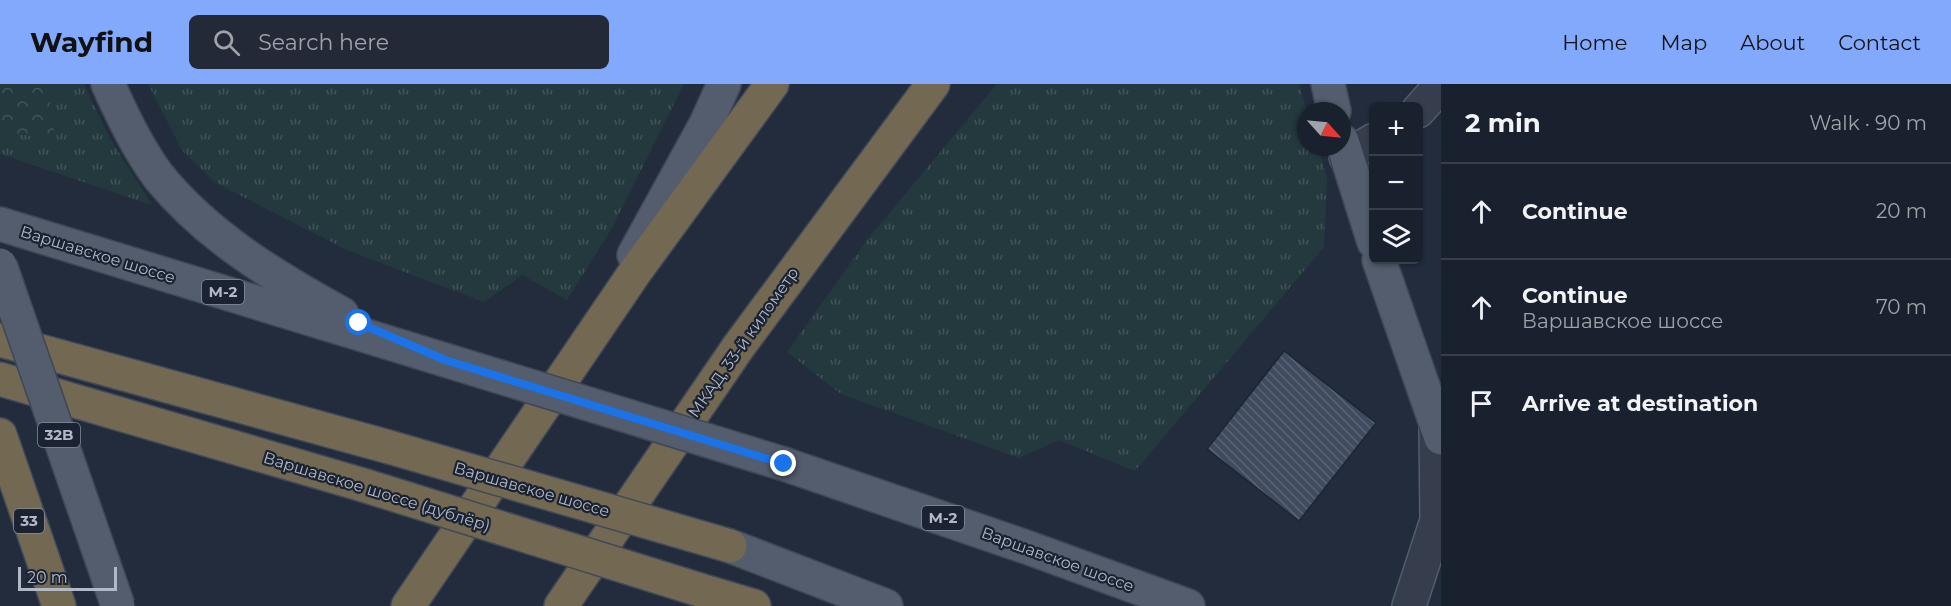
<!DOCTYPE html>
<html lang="en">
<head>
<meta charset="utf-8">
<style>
  :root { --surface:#1a212e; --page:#232936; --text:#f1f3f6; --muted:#9fa3aa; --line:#383e4a; --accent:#83a9fc }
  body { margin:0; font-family:Montserrat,sans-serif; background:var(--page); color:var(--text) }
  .controls { position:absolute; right:18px; top:18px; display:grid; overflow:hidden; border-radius:9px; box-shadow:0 2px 4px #0004 }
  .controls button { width:54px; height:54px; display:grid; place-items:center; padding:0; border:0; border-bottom:2px solid var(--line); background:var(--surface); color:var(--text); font:30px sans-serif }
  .compass { position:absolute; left:1297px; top:18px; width:54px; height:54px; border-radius:50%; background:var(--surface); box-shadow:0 2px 4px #0004; rotate:117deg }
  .scale { position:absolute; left:18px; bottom:15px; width:99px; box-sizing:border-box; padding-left:6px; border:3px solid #b1b9c8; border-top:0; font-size:16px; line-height:21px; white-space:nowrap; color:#b1b9c8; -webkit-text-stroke:4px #1b2332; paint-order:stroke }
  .stop { position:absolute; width:18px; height:18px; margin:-14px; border:4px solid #1a73e8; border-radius:50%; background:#fff }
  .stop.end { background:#1a73e8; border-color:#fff; box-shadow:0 2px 6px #0008 }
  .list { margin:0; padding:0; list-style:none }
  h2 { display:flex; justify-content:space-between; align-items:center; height:78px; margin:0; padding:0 24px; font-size:26px }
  h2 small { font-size:20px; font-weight:400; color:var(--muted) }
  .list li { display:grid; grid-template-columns:39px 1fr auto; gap:18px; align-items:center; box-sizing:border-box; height:96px; padding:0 24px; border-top:2px solid var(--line) }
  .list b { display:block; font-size:22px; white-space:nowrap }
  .list p { margin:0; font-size:20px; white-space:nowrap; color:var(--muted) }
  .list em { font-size:20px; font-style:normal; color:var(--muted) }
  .icon { flex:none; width:33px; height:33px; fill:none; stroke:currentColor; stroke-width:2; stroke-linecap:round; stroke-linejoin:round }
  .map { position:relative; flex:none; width:1441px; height:522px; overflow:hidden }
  header { display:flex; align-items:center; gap:36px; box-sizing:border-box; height:84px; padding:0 30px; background:var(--accent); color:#111 }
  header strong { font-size:28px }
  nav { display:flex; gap:33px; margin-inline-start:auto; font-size:21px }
  .search { width:420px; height:54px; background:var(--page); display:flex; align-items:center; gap:15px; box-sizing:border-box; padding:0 21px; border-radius:9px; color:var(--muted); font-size:22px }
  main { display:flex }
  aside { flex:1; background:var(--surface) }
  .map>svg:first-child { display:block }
  .grass { fill:url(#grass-tufts) }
  .forest { fill:url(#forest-crowns) }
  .building { fill:url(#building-back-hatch); stroke:#1d2534; stroke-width:1.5 }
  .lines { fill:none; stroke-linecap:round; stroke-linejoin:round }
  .minor-casing { stroke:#545c6b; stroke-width:36 }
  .major-casing { stroke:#3f4756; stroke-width:36 }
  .highway-casing { stroke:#414958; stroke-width:36 }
  .minor { stroke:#363e4d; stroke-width:33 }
  .major { stroke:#545d6d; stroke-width:33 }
  .highway { stroke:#736953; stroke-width:33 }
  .major-bridge-casing { stroke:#3f4756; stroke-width:36; stroke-linecap:butt }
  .highway-bridge-casing { stroke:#414958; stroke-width:36; stroke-linecap:butt }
  .major-bridge { stroke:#545d6d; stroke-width:33 }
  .highway-bridge { stroke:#736953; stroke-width:33 }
  .route { stroke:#1a73e8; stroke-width:8 }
  .labels { text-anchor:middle; stroke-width:4.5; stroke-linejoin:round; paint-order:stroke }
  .shield { fill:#1b2332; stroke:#848c9b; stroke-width:1.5 }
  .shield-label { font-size:15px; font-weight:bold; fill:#b1b9c8 }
  .street-label { font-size:16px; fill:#b1b9c8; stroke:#1b2332 }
</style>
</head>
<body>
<header>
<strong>Wayfind</strong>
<div class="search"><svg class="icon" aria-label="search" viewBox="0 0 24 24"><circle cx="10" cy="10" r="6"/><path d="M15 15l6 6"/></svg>Search here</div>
<nav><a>Home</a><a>Map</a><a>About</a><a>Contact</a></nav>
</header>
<main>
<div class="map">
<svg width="1441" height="522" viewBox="0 0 1441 522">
  <defs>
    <pattern id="grass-tufts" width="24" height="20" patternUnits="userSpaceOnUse" patternTransform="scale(1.5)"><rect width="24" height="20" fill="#24393e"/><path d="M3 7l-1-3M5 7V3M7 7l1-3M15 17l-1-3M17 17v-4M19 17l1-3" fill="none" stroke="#415458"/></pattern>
    <pattern id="forest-crowns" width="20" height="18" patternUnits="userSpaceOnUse" patternTransform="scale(1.5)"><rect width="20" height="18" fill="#24393e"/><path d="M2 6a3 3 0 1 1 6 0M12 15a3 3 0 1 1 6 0" fill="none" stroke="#415458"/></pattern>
    <pattern id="building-back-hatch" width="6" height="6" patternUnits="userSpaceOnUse" patternTransform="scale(1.5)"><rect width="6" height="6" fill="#414b5f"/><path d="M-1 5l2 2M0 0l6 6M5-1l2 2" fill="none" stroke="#5a6374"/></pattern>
  </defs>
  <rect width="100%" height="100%" fill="#222c3d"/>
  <!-- grass -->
  <g class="grass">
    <polygon points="16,0 84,0 109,53 152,121 0,70 0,20"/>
    <polygon points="148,0 684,0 612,144 567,216 522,191 484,218 347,166 214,98 182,66"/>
    <polygon points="997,0 1299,0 1307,27 1306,63 1318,63 1327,94 1324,163 1135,387 1059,356 1019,374 841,310 787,268 867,156"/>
  </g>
  <!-- forest -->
  <polygon class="forest" points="0,0 48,0 55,55 0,48"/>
  <!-- building -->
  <polygon class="building" points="1284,267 1376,339 1299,437 1207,365"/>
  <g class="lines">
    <defs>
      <g id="minor">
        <polyline points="1418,27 1441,1"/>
        <polyline points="1346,73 1374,56"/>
        <polyline points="1409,522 1437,436 1436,345"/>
      </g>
      <g id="major">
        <path d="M108 0C122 31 138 65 159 93 208 153 275 193 342 230"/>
        <polyline points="1328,0 1334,27"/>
        <polyline points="1342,57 1374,158"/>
        <polyline points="0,140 445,276"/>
        <polyline points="634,171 706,40 724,0"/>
        <polyline points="1379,176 1441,354"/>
        <polyline points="784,380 1029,464 1188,522"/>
        <polyline points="730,462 886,522"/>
      </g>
      <g id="highway">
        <polyline points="0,256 389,363"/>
        <polyline points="0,295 363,401"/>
        <polyline points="0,351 59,522"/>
        <polyline points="700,506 754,522"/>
        <polyline points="408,522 635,188 772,0"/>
        <polyline points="561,522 739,262 933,0"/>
      </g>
    </defs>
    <!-- minor casing -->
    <use href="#minor" class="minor-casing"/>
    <!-- major casing -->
    <use href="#major" class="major-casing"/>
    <!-- highway casing -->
    <use href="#highway" class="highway-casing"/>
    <!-- minor -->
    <use href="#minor" class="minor"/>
    <!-- major -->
    <use href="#major" class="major"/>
    <!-- highway -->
    <use href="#highway" class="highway"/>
    <defs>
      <g id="major-bridge">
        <polyline points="0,181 118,522"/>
        <polyline points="445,276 784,380"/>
      </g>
      <g id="highway-bridge">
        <polyline points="389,363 730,462"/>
        <polyline points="363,401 700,506"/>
      </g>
    </defs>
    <!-- major-bridge casing -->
    <use href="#major-bridge" class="major-bridge-casing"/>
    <!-- highway-bridge casing -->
    <use href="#highway-bridge" class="highway-bridge-casing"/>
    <!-- major-bridge -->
    <use href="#major-bridge" class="major-bridge"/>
    <!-- highway-bridge -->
    <use href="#highway-bridge" class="highway-bridge"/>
  </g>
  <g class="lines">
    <!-- route -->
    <polyline class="route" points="359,239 445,276 784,380"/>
  </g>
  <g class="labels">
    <!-- shield labels -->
    <g class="shield">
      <rect x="202" y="196" width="42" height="24" rx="4.5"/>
      <rect x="38" y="339" width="42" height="24" rx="4.5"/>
      <rect x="922" y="422" width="42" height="24" rx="4.5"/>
      <rect x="14" y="425" width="30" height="24" rx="4.5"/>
    </g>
    <g class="shield-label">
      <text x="223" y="213">М-2</text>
      <text x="59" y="356">32B</text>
      <text x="943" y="439">М-2</text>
      <text x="29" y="442">33</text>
    </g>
    <!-- street labels -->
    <g class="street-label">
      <text transform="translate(98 170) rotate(17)" y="6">Варшавское шоссе</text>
      <text transform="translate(743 258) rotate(-55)" y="6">МКАД, 33-й километр</text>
      <text transform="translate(532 405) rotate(16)" y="6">Варшавское шоссе</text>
      <text transform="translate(377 407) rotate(17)" y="6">Варшавское шоссе (дублёр)</text>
      <text transform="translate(1058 475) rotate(20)" y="6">Варшавское шоссе</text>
    </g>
  </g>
</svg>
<div class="controls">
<button>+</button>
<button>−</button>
<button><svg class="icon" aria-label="layers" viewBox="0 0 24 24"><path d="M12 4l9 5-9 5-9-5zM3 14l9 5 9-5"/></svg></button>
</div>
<svg class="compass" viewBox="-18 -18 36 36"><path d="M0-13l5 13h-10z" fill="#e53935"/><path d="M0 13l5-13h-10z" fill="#9fa3aa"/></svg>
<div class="scale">20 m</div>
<div class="stop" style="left:359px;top:239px"></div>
<div class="stop end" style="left:784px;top:380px"></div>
</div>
<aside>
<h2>2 min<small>Walk · 90 m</small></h2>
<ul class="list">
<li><svg class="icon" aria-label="ahead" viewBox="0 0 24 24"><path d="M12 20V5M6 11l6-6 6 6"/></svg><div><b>Continue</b></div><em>20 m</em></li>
<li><svg class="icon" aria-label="ahead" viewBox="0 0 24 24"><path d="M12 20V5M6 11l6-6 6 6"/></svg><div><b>Continue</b><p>Варшавское шоссе</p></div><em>70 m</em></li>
<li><svg class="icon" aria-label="arrive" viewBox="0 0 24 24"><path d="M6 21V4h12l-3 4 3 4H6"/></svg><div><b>Arrive at destination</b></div></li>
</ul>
</aside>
</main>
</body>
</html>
